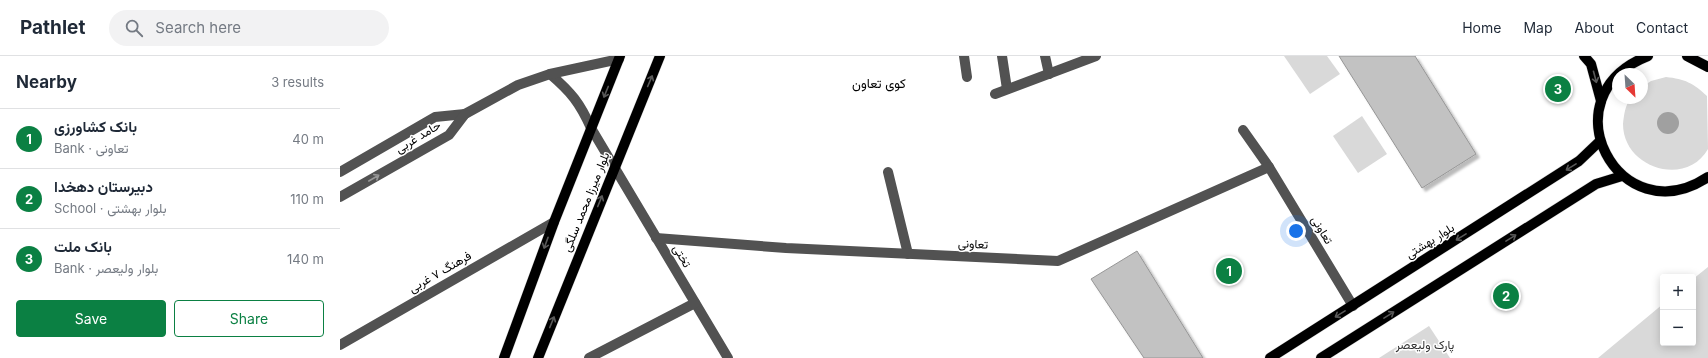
<!DOCTYPE html>
<html lang="en">
<head>
<meta charset="utf-8">
<style>
  :root { --surface:#fff; --page:#f2f2f3; --text:#1f2937; --muted:#747a83; --line:#e0e1e3; --accent:#0b8043 }
  body { margin:0; font-family:Inter,Vazirmatn,sans-serif; background:var(--page); color:var(--text) }
  .controls { position:absolute; right:12px; bottom:12px; display:grid; overflow:hidden; border-radius:4px; box-shadow:0 2px 10px #0003 }
  .controls button { width:36px; height:36px; display:grid; place-items:center; padding:0; border:0; border-bottom:1px solid var(--line); background:var(--surface); color:var(--text); font:20px sans-serif }
  .compass { position:absolute; left:1272px; top:12px; width:36px; height:36px; border-radius:50%; background:var(--surface); box-shadow:0 2px 10px #0003; rotate:155deg }
  .you { position:absolute; left:956px; top:175px; width:14px; height:14px; margin:-10px; border:3px solid #fff; border-radius:50%; background:#1a73e8; box-shadow:0 0 0 6px #1a73e833 }
  .badge { display:grid; place-items:center; width:26px; height:26px; border-radius:50%; background:var(--accent); color:#fff; font-size:13px; font-weight:700 }
  .pin { position:absolute; translate:-50% -50%; border:2px solid #fff; box-shadow:0 1px 4px #0006 }
  .list { margin:0; padding:0; list-style:none }
  h2 { display:flex; justify-content:space-between; align-items:center; height:52px; margin:0; padding:0 16px; font-size:17px }
  h2 small { font-size:13px; font-weight:400; color:var(--muted) }
  .list li { display:grid; grid-template-columns:26px 1fr auto; gap:12px; align-items:center; box-sizing:border-box; height:60px; padding:0 16px; border-top:1px solid var(--line) }
  .list b { display:block; font-size:15px; white-space:nowrap }
  .list p { margin:0; font-size:13px; white-space:nowrap; color:var(--muted) }
  .list em { font-size:13px; font-style:normal; color:var(--muted) }
  .actions { display:flex; gap:8px; padding:12px 16px }
  .actions a { flex:1; padding:9px 0; border:1px solid var(--accent); border-radius:4px; text-align:center; font-size:14px; color:var(--accent) }
  .actions .main { background:var(--accent); color:#fff }
  .icon { flex:none; width:22px; height:22px; fill:none; stroke:currentColor; stroke-width:2; stroke-linecap:round; stroke-linejoin:round }
  .map { position:relative; flex:none; width:1368px; height:302px; overflow:hidden }
  header { display:flex; align-items:center; gap:24px; box-sizing:border-box; height:56px; padding:0 20px; background:var(--surface); border-bottom:1px solid var(--line) }
  header strong { font-size:19px }
  nav { display:flex; gap:22px; margin-inline-start:auto; font-size:14px }
  .search { width:280px; height:36px; background:var(--page); display:flex; align-items:center; gap:10px; box-sizing:border-box; padding:0 14px; border-radius:22px; color:var(--muted); font-size:15px }
  main { display:flex }
  aside { flex:1; background:var(--surface) }
  .map>svg:first-child { display:block }
  .green { fill:#d9d9d9 }
  .water { fill:#a0a0a0 }
  .building { fill:#c2c2c2; stroke:#969696; filter:url(#shadow) }
  .lines { fill:none; stroke-linecap:round; stroke-linejoin:round }
  .major-casing { stroke:#dbdbdb; stroke-width:11 }
  .minor { stroke:#525252; stroke-width:10 }
  .major { stroke:#000; stroke-width:10 }
  .oneway { stroke:#595959 }
  .oneway2 { stroke:#979797 }
  .labels { text-anchor:middle; stroke-width:3; stroke-linejoin:round; paint-order:stroke }
  .street-label { font-size:12px; fill:#000; stroke:#fff }
  .park-label { font-size:12px; fill:#303030; stroke:#fff }
  .neighbourhood-label { font-size:13px; fill:#000; stroke:#fff }
</style>
</head>
<body>
<header>
<strong>Pathlet</strong>
<div class="search"><svg class="icon" aria-label="search" viewBox="0 0 24 24"><circle cx="10" cy="10" r="6"/><path d="M15 15l6 6"/></svg>Search here</div>
<nav><a>Home</a><a>Map</a><a>About</a><a>Contact</a></nav>
</header>
<main>
<aside>
<h2>Nearby<small>3 results</small></h2>
<ul class="list">
<li><span class="badge">1</span><div><b>بانک کشاورزی</b><p>Bank · تعاونی</p></div><em>40 m</em></li>
<li><span class="badge">2</span><div><b>دبیرستان دهخدا</b><p>School · بلوار بهشتی</p></div><em>110 m</em></li>
<li><span class="badge">3</span><div><b>بانک ملت</b><p>Bank · بلوار ولیعصر</p></div><em>140 m</em></li>
</ul>
<div class="actions"><a class="main">Save</a><a>Share</a></div>
</aside>
<div class="map">
<svg width="1368" height="302" viewBox="0 0 1368 302">
  <defs>
    <filter id="shadow"><feDropShadow dx="3.5" dy="3.5" stdDeviation="1" flood-color="#0004"/></filter>
  </defs>
  <rect width="100%" height="100%" fill="#fff"/>
  <!-- green -->
  <g class="green">
    <polygon points="944,0 987,0 1000,18 970,38"/>
    <path d="M1326 21C1345 23 1353 27 1367 40L1368 93C1346 132 1283 112 1283 68 1284 59 1285 49 1291 42H1302V31L1311 25Z"/>
    <polygon points="1022,60 1047,98 1018,117 993,80"/>
    <polygon points="1368,211 1368,302 1258,302 1323,248 1323,287 1353,287 1353,223"/>
    <polygon points="1089,270 1110,302 1039,302"/>
  </g>
  <!-- water -->
  <circle class="water" cx="1328" cy="67" r="11"/>
  <!-- building -->
  <g class="building">
    <polygon points="999,0 1075,0 1136,98 1082,132"/>
    <polygon points="797,195 863,302 804,302 751,223"/>
  </g>
  <g class="lines">
    <defs>
      <g id="major">
        <polyline points="1244,0 1251,8 1261,45"/>
        <path d="M1308 0C1205 40 1279 180 1368 121"/>
        <polyline points="1347,0 1368,11"/>
        <polyline points="164,302 214,166 280,0"/>
        <polyline points="198,302 320,0"/>
        <polyline points="930,302 1239,105 1260,85"/>
        <polyline points="981,302 1256,128 1282,120"/>
      </g>
    </defs>
    <!-- major casing -->
    <use href="#major" class="major-casing"/>
    <!-- minor -->
    <g class="minor">
      <polyline points="624,0 627,21"/>
      <polyline points="662,0 667,33"/>
      <polyline points="705,0 709,18"/>
      <path d="M210 18C231 36 240 47 251 72L388 302"/>
      <polyline points="655,38 756,0"/>
      <polyline points="903,74 929,111 1013,250"/>
      <polyline points="0,116 95,61 125,58"/>
      <polyline points="548,116 568,198"/>
      <polyline points="0,141 109,79 125,58 178,29 210,18 279,3"/>
      <polyline points="316,182 446,192 718,205 929,111"/>
      <polyline points="0,289 214,166"/>
      <polyline points="249,302 355,247"/>
    </g>
    <!-- major -->
    <use href="#major" class="major"/>
  </g>
  <!-- one-way arrows -->
  <defs><path id="oneway-shaft" d="M-6 0H5M1.5-3L5.5 0L1.5 3" fill="none" stroke-width="1.6" stroke-linecap="round" stroke-linejoin="round"/></defs>
  <g class="oneway">
    <use href="#oneway-shaft" transform="translate(1255 21) rotate(75)"/>
    <use href="#oneway-shaft" transform="translate(310 25) rotate(-67)"/>
    <use href="#oneway-shaft" transform="translate(266 36) rotate(112)"/>
    <use href="#oneway-shaft" transform="translate(1231 111) rotate(148)"/>
    <use href="#oneway-shaft" transform="translate(260 145) rotate(-68)"/>
    <use href="#oneway-shaft" transform="translate(1121 181) rotate(148)"/>
    <use href="#oneway-shaft" transform="translate(1171 182) rotate(-32)"/>
    <use href="#oneway-shaft" transform="translate(206 187) rotate(110)"/>
    <use href="#oneway-shaft" transform="translate(1000 258) rotate(148)"/>
    <use href="#oneway-shaft" transform="translate(1049 259) rotate(-32)"/>
    <use href="#oneway-shaft" transform="translate(212 266) rotate(-68)"/>
  </g>
  <use class="oneway2" href="#oneway-shaft" transform="translate(34 122) rotate(-30)"/>
  <g class="labels">
    <!-- street labels -->
    <g class="street-label">
      <text transform="translate(78 81) rotate(-31)" y="4">حامد غربی</text>
      <text transform="translate(246 146) rotate(-68)" y="4">بلوار میرزا محمد سلگی</text>
      <text transform="translate(982 174) rotate(59)" y="4">تعاونی</text>
      <text transform="translate(1090 185) rotate(-32)" y="4">بلوار بهشتی</text>
      <text transform="translate(633 188) rotate(3)" y="4">تعاونی</text>
      <text transform="translate(342 200) rotate(59)" y="4">تختی</text>
      <text transform="translate(100 216) rotate(-30)" y="4">فرهنگ ۷ غربی</text>
    </g>
    <!-- park labels -->
    <g class="park-label">
      <text x="1085" y="293">پارک ولیعصر</text>
    </g>
    <!-- neighbourhood labels -->
    <g class="neighbourhood-label">
      <text x="539" y="32">کوی تعاون</text>
    </g>
  </g>
</svg>
<div class="controls">
<button>+</button>
<button>−</button>
</div>
<svg class="compass" viewBox="-18 -18 36 36"><path d="M0-13l5 13h-10z" fill="#e53935"/><path d="M0 13l5-13h-10z" fill="#747a83"/></svg>
<div class="you"></div>
<div class="pin badge" style="left:889px;top:215px">1</div>
<div class="pin badge" style="left:1166px;top:240px">2</div>
<div class="pin badge" style="left:1218px;top:33px">3</div>
</div>
</main>
</body>
</html>
